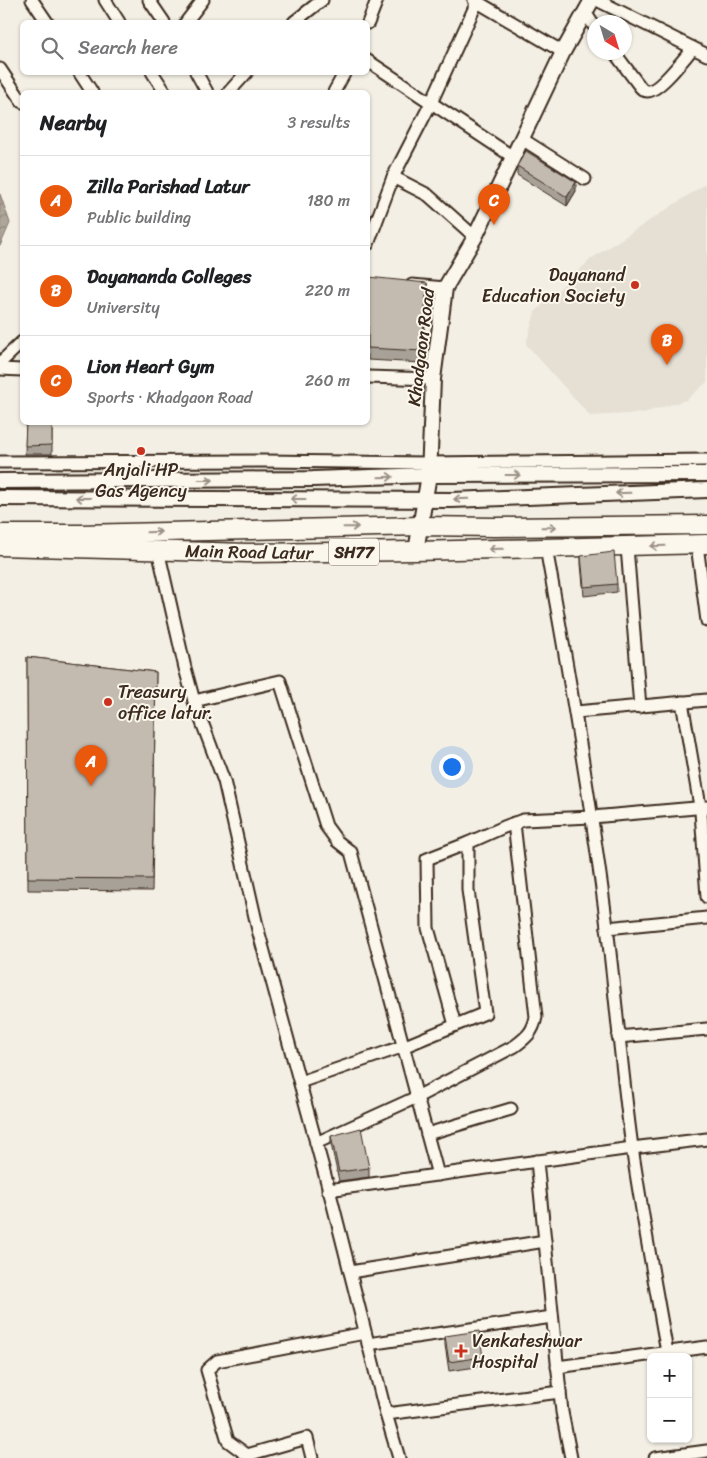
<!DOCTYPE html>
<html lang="en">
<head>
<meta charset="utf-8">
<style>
  :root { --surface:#fff; --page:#f2f2f2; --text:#202124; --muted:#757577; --line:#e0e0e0; --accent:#ea580c }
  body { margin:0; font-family:Sriracha,sans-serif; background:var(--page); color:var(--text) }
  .controls { position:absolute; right:15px; bottom:15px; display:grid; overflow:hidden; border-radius:8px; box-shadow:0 1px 4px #0004 }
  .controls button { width:45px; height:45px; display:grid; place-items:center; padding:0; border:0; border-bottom:1px solid var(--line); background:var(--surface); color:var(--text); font:25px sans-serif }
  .compass { position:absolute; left:587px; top:15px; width:45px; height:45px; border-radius:50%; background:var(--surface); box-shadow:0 1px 4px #0004; rotate:142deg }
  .you { position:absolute; left:451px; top:766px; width:18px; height:18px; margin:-12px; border:4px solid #fff; border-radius:50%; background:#1a73e8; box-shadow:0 0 0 8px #1a73e833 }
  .badge { display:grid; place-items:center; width:32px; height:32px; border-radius:50%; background:var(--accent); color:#fff; font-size:16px; font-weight:700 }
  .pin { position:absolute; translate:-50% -41px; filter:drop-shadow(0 1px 2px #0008) }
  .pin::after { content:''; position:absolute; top:26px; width:18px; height:15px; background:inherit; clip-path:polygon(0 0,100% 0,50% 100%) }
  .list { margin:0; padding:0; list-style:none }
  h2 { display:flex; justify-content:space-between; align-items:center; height:65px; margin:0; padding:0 20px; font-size:21px }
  h2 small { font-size:16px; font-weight:400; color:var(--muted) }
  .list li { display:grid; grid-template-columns:32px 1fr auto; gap:15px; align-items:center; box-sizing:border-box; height:90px; padding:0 20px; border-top:1px solid var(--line) }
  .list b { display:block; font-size:19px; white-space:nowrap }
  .list p { margin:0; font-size:16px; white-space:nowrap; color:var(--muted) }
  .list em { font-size:16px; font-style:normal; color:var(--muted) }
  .icon { flex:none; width:28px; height:28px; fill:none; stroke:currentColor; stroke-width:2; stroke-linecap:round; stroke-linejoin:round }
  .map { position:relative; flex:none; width:707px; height:1458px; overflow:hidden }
  .search { position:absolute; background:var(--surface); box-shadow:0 1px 4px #0004; left:20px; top:20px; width:350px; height:55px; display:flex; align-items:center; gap:12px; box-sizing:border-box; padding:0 18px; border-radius:8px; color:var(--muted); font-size:19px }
  .panel { position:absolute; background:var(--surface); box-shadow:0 1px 4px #0004; left:20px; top:90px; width:350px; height:335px; border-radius:8px }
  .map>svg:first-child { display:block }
  .built { fill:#e5dfd4 }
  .water { fill:url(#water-waves); stroke:#817468 }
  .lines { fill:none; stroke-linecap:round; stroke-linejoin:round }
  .minor-casing { stroke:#3b2a1e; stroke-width:15 }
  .tertiary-casing { stroke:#3b2a1e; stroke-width:18 }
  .primary-casing { stroke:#3b2a1e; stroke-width:21 }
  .minor { stroke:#fbf7ec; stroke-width:11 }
  .tertiary { stroke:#fbf7ec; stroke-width:14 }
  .primary { stroke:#fbf7ec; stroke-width:18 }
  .wall { fill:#a8a197; stroke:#3b2a1e }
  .shaded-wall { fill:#88837b; stroke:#3b2a1e }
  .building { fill:#c3bbb0; stroke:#3b2a1e }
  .oneway { stroke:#9b9085 }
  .poi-dot { fill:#c8321e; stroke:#fbf7ec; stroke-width:2 }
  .labels { text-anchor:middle; stroke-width:4; stroke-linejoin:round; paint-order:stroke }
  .shield { fill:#fbf7ec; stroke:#75685c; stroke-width:1 }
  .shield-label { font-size:16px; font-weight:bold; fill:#3b2a1e }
  .poi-label { font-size:18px; fill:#3b2a1e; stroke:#fbf7ec; text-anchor:start }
  .street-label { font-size:18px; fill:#3b2a1e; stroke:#fbf7ec }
</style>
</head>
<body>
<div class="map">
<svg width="707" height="1458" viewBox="0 0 707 1458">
  <defs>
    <pattern id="water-waves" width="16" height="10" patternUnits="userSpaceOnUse" patternTransform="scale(1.25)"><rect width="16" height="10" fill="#afa69a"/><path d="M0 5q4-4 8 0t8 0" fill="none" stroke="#90877d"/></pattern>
  </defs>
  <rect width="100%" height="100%" fill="#f3efe4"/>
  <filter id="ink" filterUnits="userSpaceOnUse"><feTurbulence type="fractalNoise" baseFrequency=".02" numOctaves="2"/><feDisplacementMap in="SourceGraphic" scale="10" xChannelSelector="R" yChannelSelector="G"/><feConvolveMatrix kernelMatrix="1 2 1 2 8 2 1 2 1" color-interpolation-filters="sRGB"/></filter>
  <g filter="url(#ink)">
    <!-- built -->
    <polygon class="built" points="707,183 707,382 686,400 643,413 590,416 526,344 535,312 591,259"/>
    <!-- water -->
    <polygon class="water" points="0,194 10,223 0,246"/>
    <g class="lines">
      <defs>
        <g id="minor">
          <polyline points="32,0 47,22"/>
          <polyline points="105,0 119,22"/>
          <polyline points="149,0 164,22"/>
          <polyline points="474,0 563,52"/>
          <polyline points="597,0 707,55"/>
          <polyline points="585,12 594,26"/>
          <polyline points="186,22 203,0"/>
          <polyline points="294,22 322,0"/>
          <polyline points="368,23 377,0"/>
          <path d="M614 52 638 84C640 87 643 91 647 91 659 92 685 57 693 48"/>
          <polyline points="368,61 513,157"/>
          <polyline points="0,69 22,102"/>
          <polyline points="79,72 92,92"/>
          <polyline points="152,72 165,92"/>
          <polyline points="196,72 207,92"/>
          <polyline points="229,92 247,72"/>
          <polyline points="334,92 345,72"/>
          <polyline points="522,139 585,179"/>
          <polyline points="393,177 428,195 475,237"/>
          <polyline points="368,244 393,177 431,103 478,0"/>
          <polyline points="412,285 445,288"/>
          <polyline points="0,363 22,342"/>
          <polyline points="0,369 22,370"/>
          <polyline points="368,377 433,379"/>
          <polyline points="0,462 264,461 429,463 707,460"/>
          <polyline points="697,545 707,621"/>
          <polyline points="627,547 640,707"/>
          <path d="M546 548C569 674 591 800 607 927 616 1000 622 1074 632 1147 642 1215 655 1284 667 1352"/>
          <polyline points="158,550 185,668 194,701 224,781 258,930 332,1201 386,1414 399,1458"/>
          <polyline points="194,701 280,681 326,826 337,841 351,852 438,1175"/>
          <polyline points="682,702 701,812 707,897"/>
          <polyline points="576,712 707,700"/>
          <polyline points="607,928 707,918"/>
          <polyline points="455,1025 428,928 427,859 468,843"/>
          <polyline points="618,1037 707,1029"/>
          <polyline points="300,1082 410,1044 485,1013 468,890 468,843 504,827 523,820 592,817 707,807"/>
          <polyline points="427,1134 511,1109"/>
          <path d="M316 1143 417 1097 515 1046C527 1037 533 1032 536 1017L514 823"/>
          <polyline points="537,1161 562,1412 571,1458"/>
          <polyline points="328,1190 632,1148 707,1139"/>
          <polyline points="350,1272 545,1241"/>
          <polyline points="368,1344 552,1317"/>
          <polyline points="557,1367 707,1347"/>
          <polyline points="386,1414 560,1392"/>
          <polyline points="312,1458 307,1438 247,1455 228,1441 207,1370 217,1361 365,1333"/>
          <polyline points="655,1458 707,1451"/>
        </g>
        <g id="tertiary">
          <polyline points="0,481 313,479 429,475 707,474"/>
          <polyline points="0,498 452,500 707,490"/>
          <polyline points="416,551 429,475 433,379 445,288 475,237 563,52 592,0"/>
        </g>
        <g id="primary">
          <polyline points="0,534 80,534 421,526 495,527 707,525"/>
          <polyline points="0,546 248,553 416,551 707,544"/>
        </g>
      </defs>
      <!-- minor casing -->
      <use href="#minor" class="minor-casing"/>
      <!-- tertiary casing -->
      <use href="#tertiary" class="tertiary-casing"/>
      <!-- primary casing -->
      <use href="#primary" class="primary-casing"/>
      <!-- minor -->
      <use href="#minor" class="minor"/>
      <!-- tertiary -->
      <use href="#tertiary" class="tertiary"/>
      <!-- primary -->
      <use href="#primary" class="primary"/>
    </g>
    <!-- wall -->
    <g class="wall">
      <polygon points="517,166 576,191 567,206 517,175"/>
      <polygon points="368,277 427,294 422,363 368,360"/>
      <polygon points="26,422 52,422 52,454 25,454"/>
      <polygon points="581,556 617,584 617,592 584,596 581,564"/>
      <polygon points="27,657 156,672 152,891 28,890"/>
      <polygon points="331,1136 369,1168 369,1177 339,1181 331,1144"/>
      <polygon points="445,1336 483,1357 483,1366 449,1371 445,1345"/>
    </g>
    <!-- shaded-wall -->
    <g class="shaded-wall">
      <polygon points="576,182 576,191 567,206 567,197"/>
      <polygon points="427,283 427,294 422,363 422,351"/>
    </g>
    <!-- building -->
    <g class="building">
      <polygon points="526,151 576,182 567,197 517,166"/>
      <polygon points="368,277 427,283 422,351 368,348"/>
      <polygon points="26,422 52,422 52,445 25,446"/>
      <polygon points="614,552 617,584 584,587 581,556"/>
      <polygon points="27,657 156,672 152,879 28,878"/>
      <polygon points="361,1128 369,1168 339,1172 331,1136"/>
      <polygon points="479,1331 483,1357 449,1362 445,1336"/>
    </g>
    <!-- one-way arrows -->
    <defs><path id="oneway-shaft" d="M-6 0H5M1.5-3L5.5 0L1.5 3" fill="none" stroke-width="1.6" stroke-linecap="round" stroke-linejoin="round" transform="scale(1.25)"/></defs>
    <g class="oneway">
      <use href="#oneway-shaft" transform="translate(513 475)"/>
      <use href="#oneway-shaft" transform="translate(386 477) rotate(-2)"/>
      <use href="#oneway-shaft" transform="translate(206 480)"/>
      <use href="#oneway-shaft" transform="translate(623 493) rotate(178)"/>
      <use href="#oneway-shaft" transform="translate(83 498) rotate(-180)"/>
      <use href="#oneway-shaft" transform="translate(298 499) rotate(-180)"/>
      <use href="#oneway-shaft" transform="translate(461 499) rotate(178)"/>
      <use href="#oneway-shaft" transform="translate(351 527) rotate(-1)"/>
      <use href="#oneway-shaft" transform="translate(549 527) rotate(-1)"/>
      <use href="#oneway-shaft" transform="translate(154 532) rotate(-2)"/>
      <use href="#oneway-shaft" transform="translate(658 546) rotate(178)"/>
      <use href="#oneway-shaft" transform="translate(496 549) rotate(179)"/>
    </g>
  </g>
  <!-- markers -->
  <g class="poi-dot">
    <circle cx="635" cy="285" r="5"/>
    <circle cx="141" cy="451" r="5"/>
    <circle cx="108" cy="702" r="5"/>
    <path d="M458.5 1343.5h5v5h5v5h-5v5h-5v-5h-5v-5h5z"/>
  </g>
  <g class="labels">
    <!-- shield labels -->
    <rect class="shield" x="329" y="538.5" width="50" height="27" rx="4"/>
    <g class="shield-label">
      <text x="354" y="558">SH77</text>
    </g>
    <!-- poi labels -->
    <g class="poi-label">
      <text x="625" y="281" text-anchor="end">Dayanand<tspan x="625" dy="21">Education Society</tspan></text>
      <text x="141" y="476" text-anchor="middle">Anjali HP<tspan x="141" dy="21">Gas Agency</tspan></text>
      <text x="118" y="698">Treasury<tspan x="118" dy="21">office latur.</tspan></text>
      <text x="472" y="1347">Venkateshwar<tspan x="472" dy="21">Hospital</tspan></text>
    </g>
    <!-- street labels -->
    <g class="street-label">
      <text transform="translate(421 347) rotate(-83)" y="6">Khadgaon Road</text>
      <text transform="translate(249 552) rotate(1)" y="6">Main Road Latur</text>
    </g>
  </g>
</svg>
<div class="controls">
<button>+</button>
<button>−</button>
</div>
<svg class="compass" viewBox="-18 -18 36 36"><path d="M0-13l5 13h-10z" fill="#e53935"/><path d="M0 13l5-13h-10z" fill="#757577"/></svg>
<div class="you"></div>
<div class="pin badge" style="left:91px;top:786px">A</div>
<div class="pin badge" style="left:667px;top:365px">B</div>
<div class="pin badge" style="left:494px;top:225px">C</div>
<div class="search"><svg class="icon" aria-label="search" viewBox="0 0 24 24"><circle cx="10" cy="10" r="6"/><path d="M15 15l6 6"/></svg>Search here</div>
<section class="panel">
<h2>Nearby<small>3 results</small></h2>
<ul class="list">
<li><span class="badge">A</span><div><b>Zilla Parishad Latur</b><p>Public building</p></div><em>180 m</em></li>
<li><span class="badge">B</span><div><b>Dayananda Colleges</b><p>University</p></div><em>220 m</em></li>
<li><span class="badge">C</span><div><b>Lion Heart Gym</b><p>Sports · Khadgaon Road</p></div><em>260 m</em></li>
</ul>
</section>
</div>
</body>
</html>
